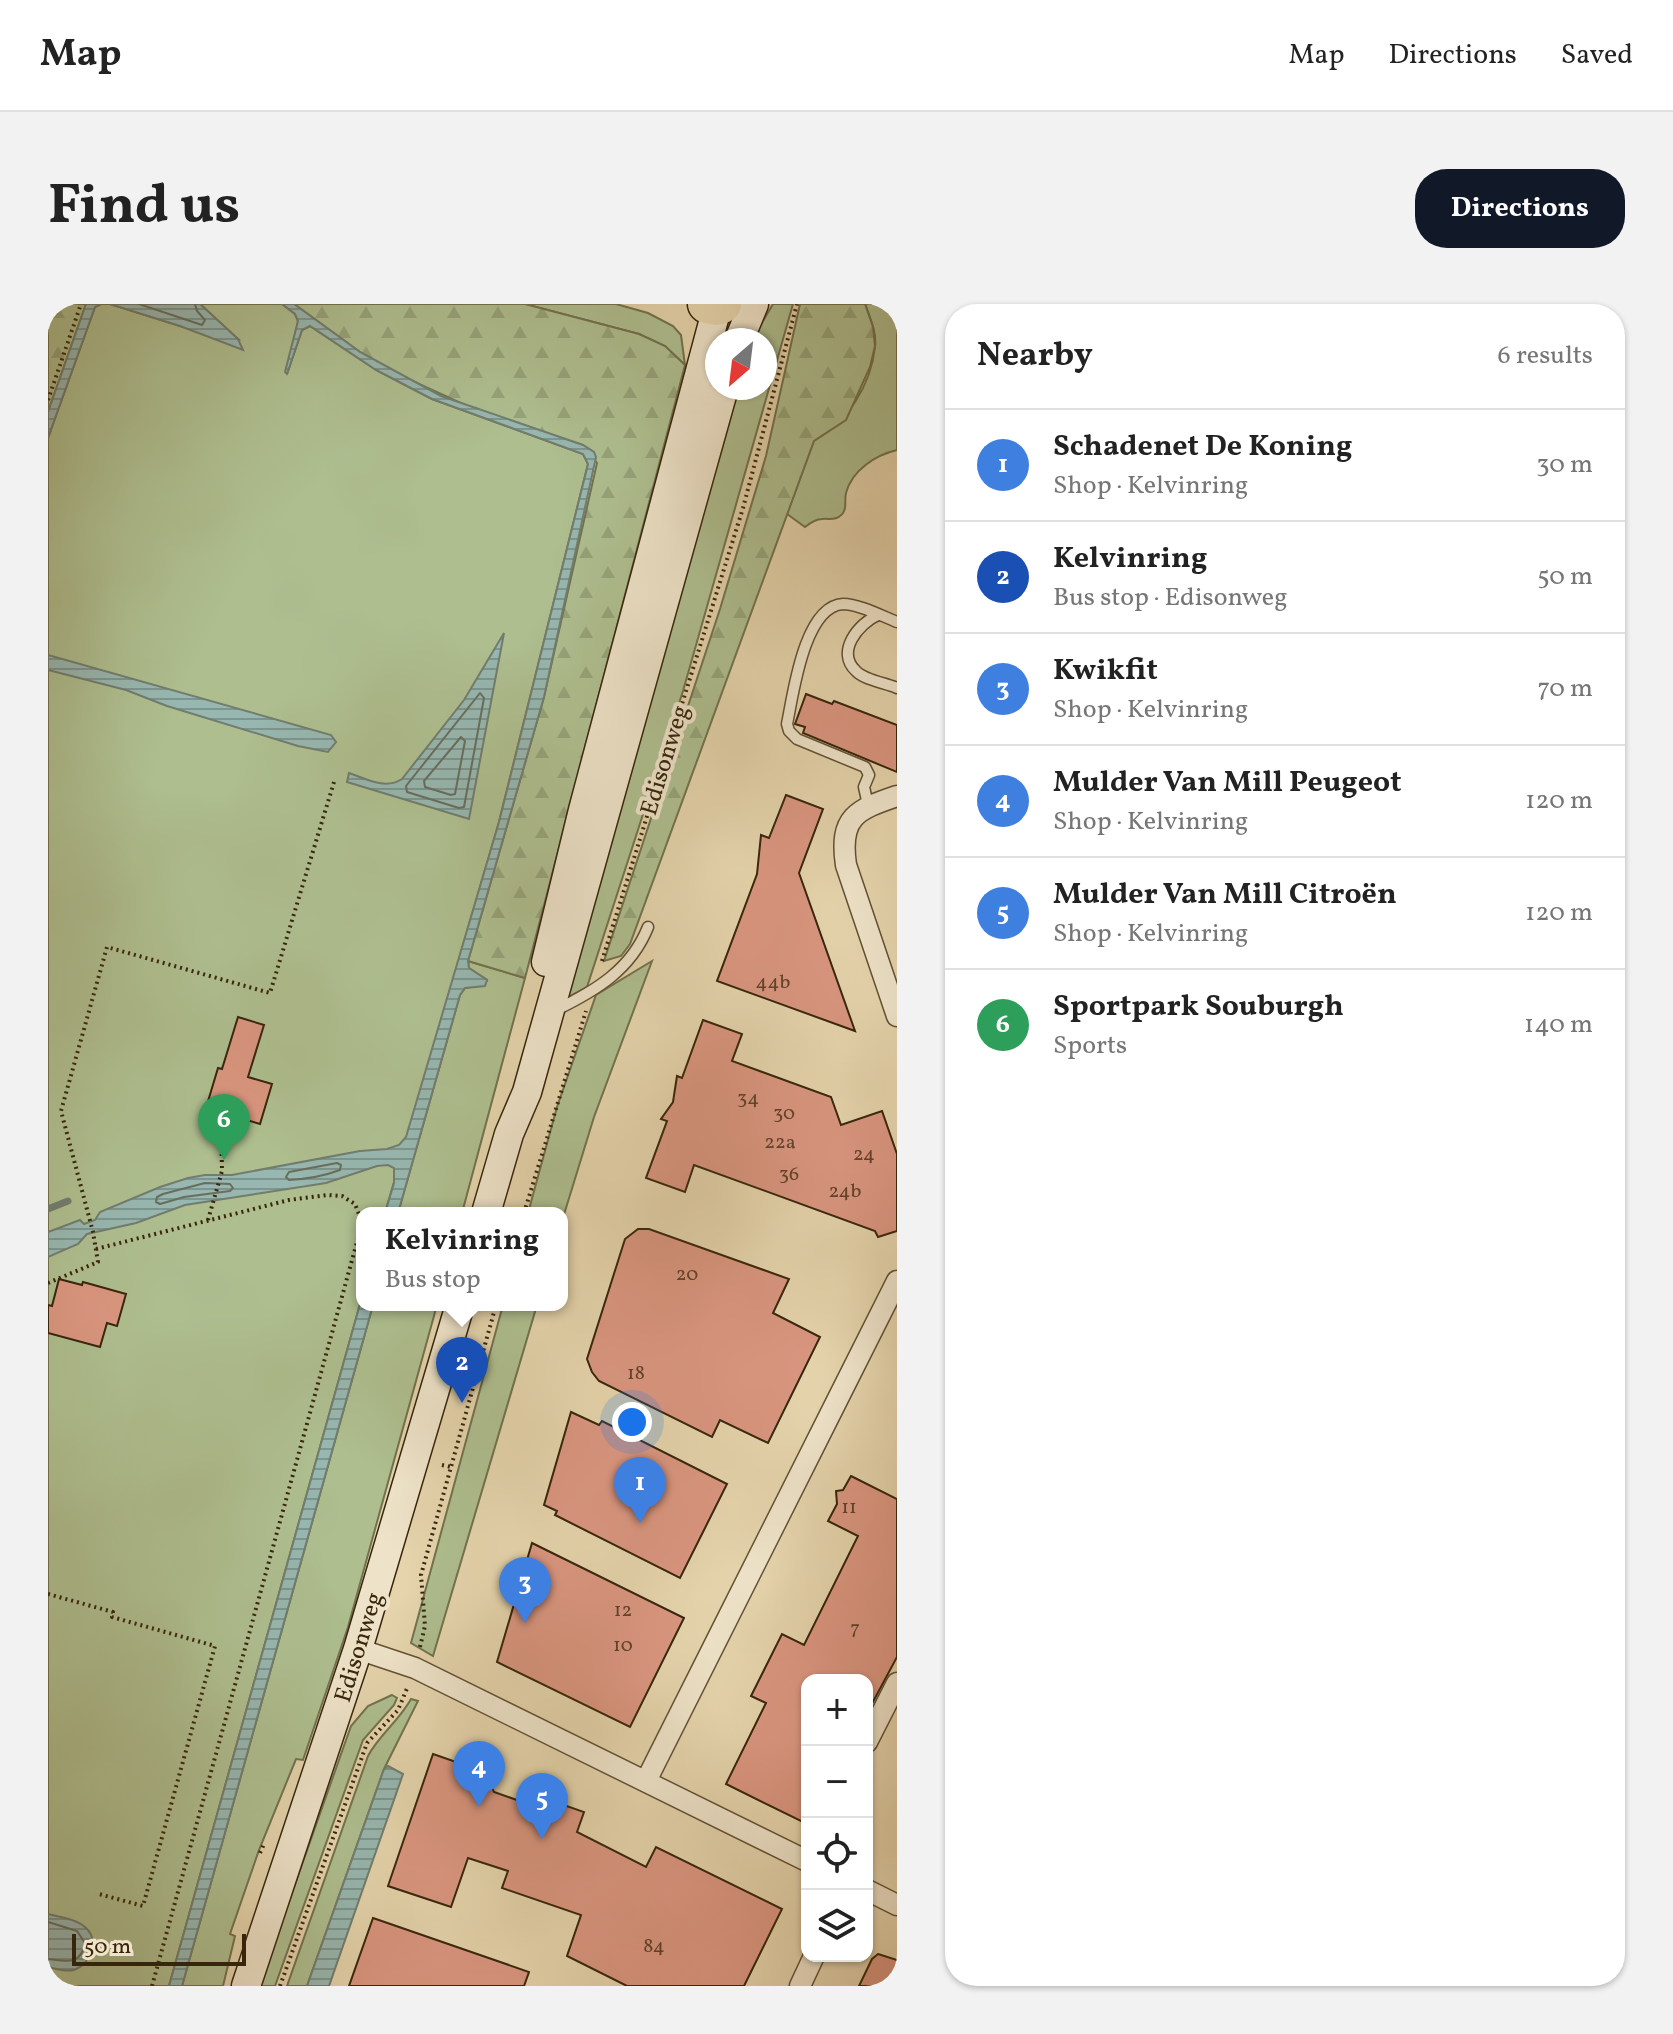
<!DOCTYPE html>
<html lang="en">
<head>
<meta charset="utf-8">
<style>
  :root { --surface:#fff; --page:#f2f2f2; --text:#222; --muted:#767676; --line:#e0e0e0; --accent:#111827 }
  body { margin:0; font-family:Vollkorn,serif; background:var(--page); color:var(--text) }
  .controls { position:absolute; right:24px; bottom:24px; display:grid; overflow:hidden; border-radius:16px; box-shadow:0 2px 6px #0004 }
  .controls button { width:72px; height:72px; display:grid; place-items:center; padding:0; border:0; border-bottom:2px solid var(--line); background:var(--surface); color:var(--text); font:40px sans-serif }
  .compass { position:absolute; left:657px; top:24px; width:72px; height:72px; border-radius:50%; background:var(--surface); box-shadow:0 2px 6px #0004; rotate:208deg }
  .scale { position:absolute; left:24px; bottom:20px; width:174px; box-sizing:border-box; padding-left:8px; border:4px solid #37250c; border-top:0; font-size:22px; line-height:28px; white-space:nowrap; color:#37250c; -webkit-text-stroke:6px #eee3c9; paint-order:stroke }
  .you { position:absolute; left:584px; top:1118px; width:28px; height:28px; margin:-20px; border:6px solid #fff; border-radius:50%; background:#1a73e8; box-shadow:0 0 0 12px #1a73e833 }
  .badge { display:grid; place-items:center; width:52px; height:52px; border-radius:50%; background:var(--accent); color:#fff; font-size:26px; font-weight:700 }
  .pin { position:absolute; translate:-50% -66px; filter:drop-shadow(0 2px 4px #0008) }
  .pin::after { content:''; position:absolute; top:42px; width:28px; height:24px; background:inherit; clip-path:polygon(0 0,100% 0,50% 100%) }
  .popup { position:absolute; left:308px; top:903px; width:212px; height:104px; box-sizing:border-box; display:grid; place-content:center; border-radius:16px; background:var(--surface); filter:drop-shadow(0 2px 6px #0005); font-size:26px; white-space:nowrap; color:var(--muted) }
  .popup b { font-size:30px; color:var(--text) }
  .popup::after { content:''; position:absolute; left:50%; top:100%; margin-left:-16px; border:16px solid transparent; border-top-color:var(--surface) }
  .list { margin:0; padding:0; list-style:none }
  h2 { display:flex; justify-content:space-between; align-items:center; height:104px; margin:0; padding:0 32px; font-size:34px }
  h2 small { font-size:26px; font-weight:400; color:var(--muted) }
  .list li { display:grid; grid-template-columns:52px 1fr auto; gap:24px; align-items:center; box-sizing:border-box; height:112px; padding:0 32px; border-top:2px solid var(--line) }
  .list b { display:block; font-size:30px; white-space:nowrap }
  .list p { margin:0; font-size:26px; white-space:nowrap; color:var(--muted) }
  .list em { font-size:26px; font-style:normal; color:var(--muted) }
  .icon { flex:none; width:44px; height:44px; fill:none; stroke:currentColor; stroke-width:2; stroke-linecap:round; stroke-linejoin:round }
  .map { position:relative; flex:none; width:849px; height:1682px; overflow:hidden; border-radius:32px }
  header { display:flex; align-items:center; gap:48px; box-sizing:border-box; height:112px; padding:0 40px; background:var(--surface); border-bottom:2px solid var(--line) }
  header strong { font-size:38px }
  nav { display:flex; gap:44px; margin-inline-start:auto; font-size:28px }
  .intro { display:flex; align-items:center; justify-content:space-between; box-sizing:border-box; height:192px; padding:0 48px }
  h1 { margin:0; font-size:56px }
  .button { padding:20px 36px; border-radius:32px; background:var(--accent); color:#fff; font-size:28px; font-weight:700 }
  main { display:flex; gap:48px; padding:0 48px }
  aside { flex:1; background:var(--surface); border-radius:32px; box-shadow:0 2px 6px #0004 }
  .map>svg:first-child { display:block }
  .green { fill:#aebe8f; stroke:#72724e; stroke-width:2 }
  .forest { fill:url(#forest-firs); stroke:#72724e; stroke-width:2 }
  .water { fill:url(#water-rules); stroke:#717d6e; stroke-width:2 }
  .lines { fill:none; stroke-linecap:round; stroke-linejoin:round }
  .shore { stroke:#676e5e; stroke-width:2 }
  .stream { stroke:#717d6e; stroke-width:7 }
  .building { fill:#da9680; stroke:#37250c; stroke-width:2 }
  .lane-casing { stroke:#625134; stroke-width:13 }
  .street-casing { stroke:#625134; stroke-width:23 }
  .secondary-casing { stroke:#37250c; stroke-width:31 }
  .highway-casing { stroke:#37250c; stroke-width:41 }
  .path { stroke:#37250c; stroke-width:4; stroke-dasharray:2 4; stroke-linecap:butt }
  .lane { stroke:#eee3c9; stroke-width:10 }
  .street { stroke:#eee3c9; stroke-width:20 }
  .secondary { stroke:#eee3c9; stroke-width:28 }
  .highway { stroke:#e5d4ac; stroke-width:38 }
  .labels { text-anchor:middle; stroke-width:8; stroke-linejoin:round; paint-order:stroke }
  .number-label { font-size:20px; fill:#604129 }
  .street-label { font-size:24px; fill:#37250c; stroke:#eee3c9 }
</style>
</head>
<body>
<header>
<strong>Map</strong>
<nav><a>Map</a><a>Directions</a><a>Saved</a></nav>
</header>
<div class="intro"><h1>Find us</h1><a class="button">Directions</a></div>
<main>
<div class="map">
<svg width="849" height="1682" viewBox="0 0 849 1682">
  <defs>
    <pattern id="forest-firs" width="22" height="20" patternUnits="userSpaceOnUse" patternTransform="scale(2)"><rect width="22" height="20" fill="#aebe8f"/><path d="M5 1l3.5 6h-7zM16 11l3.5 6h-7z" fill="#96a37a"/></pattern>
    <pattern id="water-rules" width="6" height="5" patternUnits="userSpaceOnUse" patternTransform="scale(2)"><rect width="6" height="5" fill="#97b7b0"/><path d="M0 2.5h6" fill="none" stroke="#7c958e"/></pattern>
  </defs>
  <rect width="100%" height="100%" fill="#e5d4ac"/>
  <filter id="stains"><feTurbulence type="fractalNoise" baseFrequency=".0025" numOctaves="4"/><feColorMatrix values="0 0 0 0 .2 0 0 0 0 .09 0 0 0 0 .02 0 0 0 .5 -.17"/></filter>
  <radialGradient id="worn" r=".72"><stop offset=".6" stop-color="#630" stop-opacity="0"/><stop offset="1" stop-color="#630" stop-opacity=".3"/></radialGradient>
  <!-- green -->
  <g class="green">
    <polygon points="53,0 62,0 132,22 190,35 152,0 234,0 247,10 250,17 239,70 254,26 262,22 328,66 384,95 535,150 540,160 451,518 337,909 314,909 314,993 121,1682 0,1682 0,134 47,3"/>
    <polygon points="477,0 568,0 600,9 625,22 633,31 637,61 617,42 591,30"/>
    <polygon points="725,0 745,0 635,387 539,683 517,695 688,84 717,84 717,36 704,36"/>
    <path d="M817 0H849V146C828 151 804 166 798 189 796 197 800 207 792 212 786 217 780 214 774 215 768 215 762 219 757 223L739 210 766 136C799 119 823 81 827 43 829 28 822 14 817 0Z"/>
    <polygon points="420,657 477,674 414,909 350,909 412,691 417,684 437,681 439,676 421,664"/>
    <polygon points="604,657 546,813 514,917 514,909 480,909 509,803 548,691"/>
    <polygon points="325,1001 389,1001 300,1323 255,1456 248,1455 211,1546 182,1630 187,1632 175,1682 134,1682"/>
    <polygon points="455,1001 489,1001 385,1352 363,1339"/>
    <polygon points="344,1391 349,1394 346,1401 315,1436 227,1682 211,1682 303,1422 320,1402"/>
    <path d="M363 1395 370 1397 336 1465 259 1682H239L320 1452C331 1431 351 1417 363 1395Z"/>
  </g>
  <!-- forest -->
  <g class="forest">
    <polygon points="0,0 38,0 0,108"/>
    <polygon points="246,0 477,0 591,30 617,42 637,61 477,674 420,657 496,393 549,159 535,141 428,106 347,69 312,48"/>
    <polygon points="752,0 817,0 825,23 827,42 822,63 798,116 766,137 582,640 573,652 556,657 672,305 718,152"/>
  </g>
  <!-- water -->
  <g class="water">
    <polygon points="38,0 53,0 47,3 0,134 0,108"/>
    <polygon points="62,0 152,0 190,35 195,46 132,22"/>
    <polygon points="234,0 246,0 312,48 393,92 535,141 546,148 548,153 496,393 420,657 421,664 439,676 437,682 417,684 412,691 350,909 337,909 346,879 346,864 340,861 329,862 278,879 137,901 88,919 39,930 30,940 0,953 0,928 32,916 36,920 47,916 52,908 112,883 140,874 157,871 184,871 312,847 339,845 351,841 358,833 451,518 540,160 535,150 384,95 328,66 262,22 254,26 239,70 237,68 250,17 247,10"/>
    <path d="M456 329 421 515 299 478 301 469C319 475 337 486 354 475L416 396Z"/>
    <polygon points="0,351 283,431 288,438 280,448 250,442 119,402 78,386 0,366"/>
    <polygon points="314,993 314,1001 325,1001 134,1682 121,1682"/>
    <polygon points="340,1462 355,1470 281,1682 259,1682 336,1465"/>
    <path d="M0 1610C12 1613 28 1615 37 1623 52 1636 43 1660 26 1666 17 1668 9 1665 0 1663Z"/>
  </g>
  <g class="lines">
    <!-- shore -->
    <g class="shore">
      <polyline points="91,0 154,21 157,16 149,7 147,0"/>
      <polygon points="432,389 436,394 416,503 411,504 359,488 358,482"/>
      <polygon points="413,433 417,437 407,490 403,491 377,483 376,477"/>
      <path d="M289 859 293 861 292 866C276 872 259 875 241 876L238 873 241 868Z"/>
      <polygon points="157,879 182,880 185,884 182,887 136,893 112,900 108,898 109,893 115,890"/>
      <path d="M0 1618 29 1627 37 1639C33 1662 18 1657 0 1655"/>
    </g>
    <!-- stream -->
    <polyline class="stream" points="0,905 20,897"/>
  </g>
  <!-- building -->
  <g class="building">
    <polygon points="758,390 784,400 786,397 849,421 849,468 755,429 757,423 747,420"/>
    <polygon points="738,491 775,505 751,569 807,727 669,677 709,570 713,531 721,534"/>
    <polygon points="190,713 216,721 200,773 224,780 212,820 158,804 170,764 174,765"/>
    <polygon points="655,716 694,730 684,757 783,793 793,821 834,807 849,850 849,927 830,933 827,927 646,861 637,888 598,874 619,817 613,815 625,798 629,772 634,774"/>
    <polygon points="590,925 601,925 741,975 725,1009 772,1033 720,1139 672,1116 664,1133 551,1077 544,1068 539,1055 577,935"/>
    <polygon points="11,975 34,981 35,978 78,990 69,1022 59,1019 52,1043 0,1029 0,1001 4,1002"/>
    <polygon points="523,1108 551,1121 554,1117 679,1180 632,1274 507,1211 509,1207 496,1201"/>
    <polygon points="803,1172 849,1195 849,1353 819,1409 819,1376 759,1376 759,1520 678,1480 718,1399 703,1392 734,1330 756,1341 810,1232 780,1217 789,1200 788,1187 795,1186"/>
    <polygon points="484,1239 636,1314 582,1423 449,1358"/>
    <polygon points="385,1450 437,1468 446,1488 486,1502 490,1492 536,1508 529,1528 598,1563 608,1543 734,1605 696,1682 579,1682 519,1652 533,1611 454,1584 460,1567 420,1554 403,1603 340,1582"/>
    <polygon points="325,1614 481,1668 476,1682 301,1682"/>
    <polygon points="830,1650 849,1656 849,1682 811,1682 824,1655"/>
  </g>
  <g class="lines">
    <defs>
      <g id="lane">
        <path d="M830 311C811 319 787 348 808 367 816 376 838 379 849 384"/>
        <path d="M820 501 816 483 821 471 817 463 749 435 741 427 739 420C745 391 756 302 795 300 811 300 834 312 849 318"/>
        <path d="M508 706C547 687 583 666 600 623"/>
      </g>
      <g id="street">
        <path d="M849 492C808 506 791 513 798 561L849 712"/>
        <polyline points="310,1345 367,1364 759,1557"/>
        <polyline points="819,1438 849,1379"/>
        <polyline points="598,1477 849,977"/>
        <polyline points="819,1586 849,1601"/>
        <polyline points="752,1682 766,1652"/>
      </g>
      <g id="secondary">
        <polyline points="691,36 706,0"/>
        <polyline points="498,658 535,506 670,0"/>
        <polyline points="438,909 461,830 479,788 676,84"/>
        <polyline points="198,1682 310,1345 412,1001"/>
      </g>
      <polyline id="highway" points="659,0 669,2 674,0"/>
    </defs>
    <!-- lane casing -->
    <use href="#lane" class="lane-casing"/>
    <!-- street casing -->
    <use href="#street" class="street-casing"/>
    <!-- secondary casing -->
    <use href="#secondary" class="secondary-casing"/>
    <!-- highway casing -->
    <use href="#highway" class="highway-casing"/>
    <!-- path -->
    <g class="path">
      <polyline points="0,96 33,0"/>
      <polyline points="554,657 695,204 749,0"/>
      <polyline points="476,909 538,707"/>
      <polyline points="160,916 174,867 173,816"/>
      <polyline points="48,945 241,896 279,891 294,892 307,900 314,918"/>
      <polyline points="0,979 50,958 45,928 13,807 59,643 222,689 286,478"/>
      <polyline points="394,1161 403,1163"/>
      <polyline points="0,1290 65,1308 64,1313 167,1342 95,1602 51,1590"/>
      <polyline points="372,1343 377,1322 373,1271 448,1001"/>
      <polyline points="212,1549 216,1540"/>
      <polyline points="104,1682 314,920"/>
      <polyline points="232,1682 319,1439 350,1406 360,1382"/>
    </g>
    <!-- lane -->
    <use href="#lane" class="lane"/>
    <!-- street -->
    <use href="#street" class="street"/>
    <!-- secondary -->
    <use href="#secondary" class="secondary"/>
    <!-- highway -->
    <use href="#highway" class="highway"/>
  </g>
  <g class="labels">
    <!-- number labels -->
    <g class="number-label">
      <text x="725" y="684">44b</text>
      <text x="700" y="800">34</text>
      <text x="736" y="815">30</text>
      <text x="732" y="844">22a</text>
      <text x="816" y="856">24</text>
      <text x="741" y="876">36</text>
      <text x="797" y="893">24b</text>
      <text x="639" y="976">20</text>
      <text x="588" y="1075">18</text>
      <text x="801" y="1209">11</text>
      <text x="575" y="1312">12</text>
      <text x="807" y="1330">7</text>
      <text x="575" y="1347">10</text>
      <text x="606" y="1648">84</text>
    </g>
    <!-- street labels -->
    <g class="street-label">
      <text transform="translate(616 456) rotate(-73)" y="8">Edisonweg</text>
      <text transform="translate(310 1343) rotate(-73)" y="8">Edisonweg</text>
    </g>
  </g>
  <rect width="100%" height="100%" filter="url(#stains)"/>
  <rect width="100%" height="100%" fill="url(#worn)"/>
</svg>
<div class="controls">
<button>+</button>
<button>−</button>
<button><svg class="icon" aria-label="locate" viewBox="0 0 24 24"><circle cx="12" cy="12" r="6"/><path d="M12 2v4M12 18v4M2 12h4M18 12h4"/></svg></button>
<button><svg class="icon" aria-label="layers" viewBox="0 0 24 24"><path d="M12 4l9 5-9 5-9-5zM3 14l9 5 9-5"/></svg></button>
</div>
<svg class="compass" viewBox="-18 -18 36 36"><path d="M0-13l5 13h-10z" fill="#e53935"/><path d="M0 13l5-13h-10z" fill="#767676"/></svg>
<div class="scale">50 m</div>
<div class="you"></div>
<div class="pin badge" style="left:592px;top:1219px;background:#3f7fe0">1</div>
<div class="pin badge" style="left:414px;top:1099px;background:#1a4fb4">2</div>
<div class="popup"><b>Kelvinring</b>Bus stop</div>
<div class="pin badge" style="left:477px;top:1319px;background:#3f7fe0">3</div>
<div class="pin badge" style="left:431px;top:1503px;background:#3f7fe0">4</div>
<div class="pin badge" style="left:494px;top:1535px;background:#3f7fe0">5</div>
<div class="pin badge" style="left:176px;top:856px;background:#2e9e5b">6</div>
</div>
<aside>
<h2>Nearby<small>6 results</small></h2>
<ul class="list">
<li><span class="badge" style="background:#3f7fe0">1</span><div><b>Schadenet De Koning</b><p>Shop · Kelvinring</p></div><em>30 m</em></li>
<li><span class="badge" style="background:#1a4fb4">2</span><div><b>Kelvinring</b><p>Bus stop · Edisonweg</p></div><em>50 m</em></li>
<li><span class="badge" style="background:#3f7fe0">3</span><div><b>Kwikfit</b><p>Shop · Kelvinring</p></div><em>70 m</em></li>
<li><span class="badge" style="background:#3f7fe0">4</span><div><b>Mulder Van Mill Peugeot</b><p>Shop · Kelvinring</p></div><em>120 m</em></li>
<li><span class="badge" style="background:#3f7fe0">5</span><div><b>Mulder Van Mill Citroën</b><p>Shop · Kelvinring</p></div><em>120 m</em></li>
<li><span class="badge" style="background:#2e9e5b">6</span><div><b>Sportpark Souburgh</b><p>Sports</p></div><em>140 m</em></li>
</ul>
</aside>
</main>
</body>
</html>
